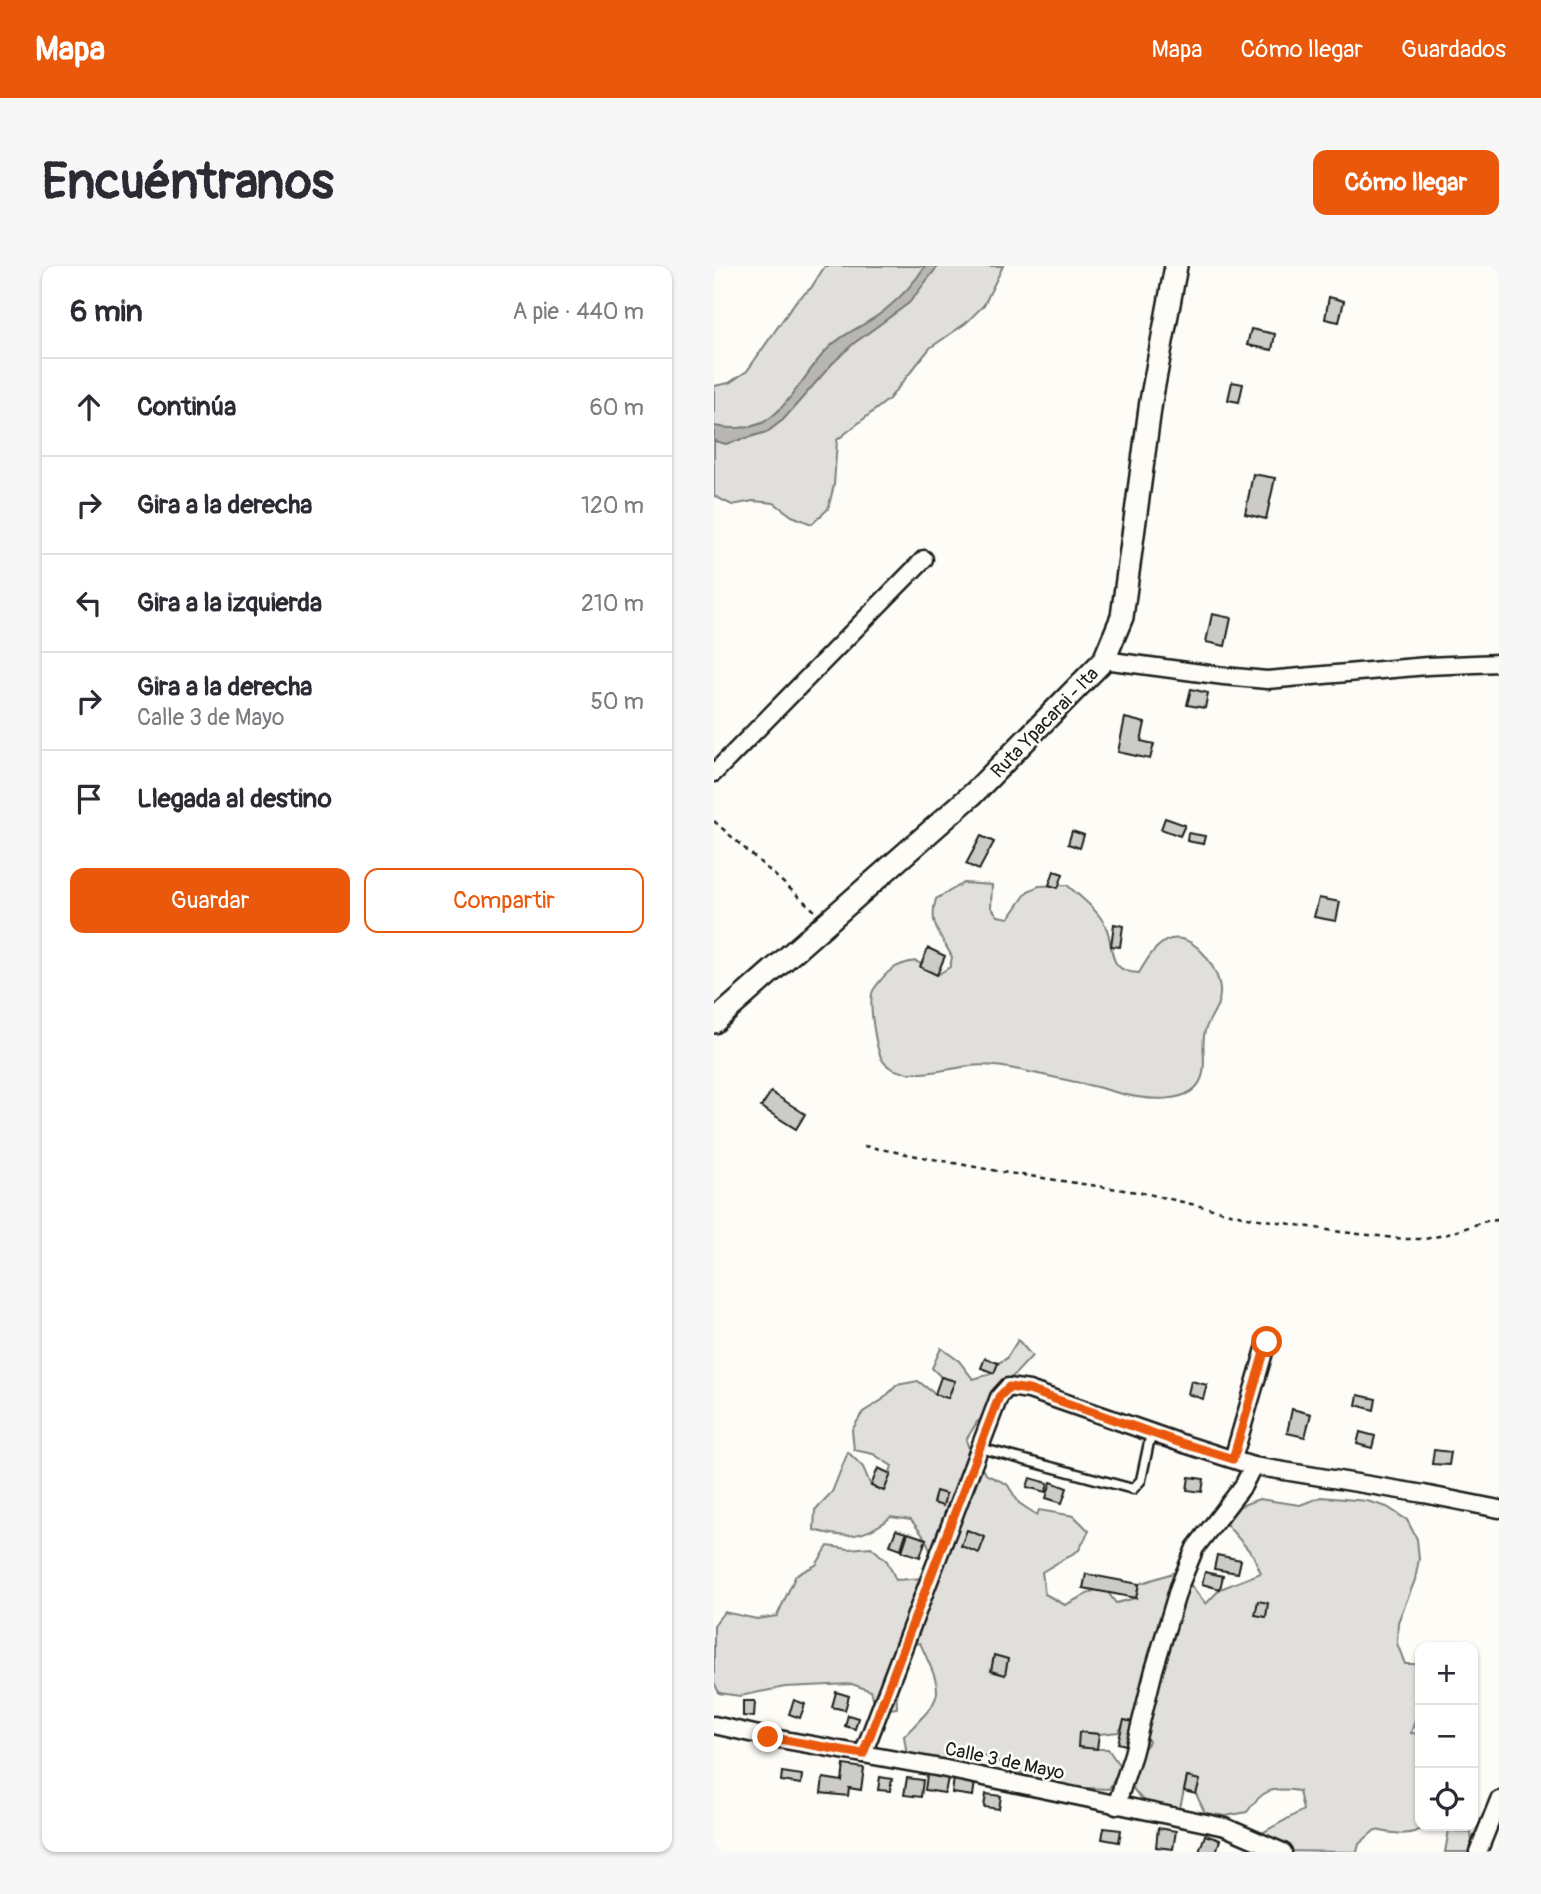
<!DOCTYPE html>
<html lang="es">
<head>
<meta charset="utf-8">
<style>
  :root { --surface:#fff; --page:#f7f7f7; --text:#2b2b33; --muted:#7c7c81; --line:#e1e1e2; --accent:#ea580c }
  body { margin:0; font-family:Pangolin,sans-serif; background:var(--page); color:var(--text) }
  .controls { position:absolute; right:21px; bottom:21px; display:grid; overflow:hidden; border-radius:14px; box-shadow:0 2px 5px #0004 }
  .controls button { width:63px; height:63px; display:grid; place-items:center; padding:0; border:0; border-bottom:2px solid var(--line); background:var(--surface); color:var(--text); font:35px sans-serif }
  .stop { position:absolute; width:21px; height:21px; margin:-16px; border:5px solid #ea580c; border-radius:50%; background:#fff }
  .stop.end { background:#ea580c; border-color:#fff; box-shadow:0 2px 7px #0008 }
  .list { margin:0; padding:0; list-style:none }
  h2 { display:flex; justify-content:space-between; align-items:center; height:91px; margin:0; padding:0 28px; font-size:30px }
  h2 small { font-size:23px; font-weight:400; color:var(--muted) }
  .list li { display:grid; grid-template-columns:46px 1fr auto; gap:21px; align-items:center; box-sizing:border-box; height:98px; padding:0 28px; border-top:2px solid var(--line) }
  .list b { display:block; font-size:26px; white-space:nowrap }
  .list p { margin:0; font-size:23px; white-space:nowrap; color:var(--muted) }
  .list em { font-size:23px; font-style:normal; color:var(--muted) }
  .actions { display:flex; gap:14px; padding:21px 28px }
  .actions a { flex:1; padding:16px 0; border:2px solid var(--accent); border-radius:14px; text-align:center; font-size:24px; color:var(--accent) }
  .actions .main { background:var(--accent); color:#fff }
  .icon { flex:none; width:38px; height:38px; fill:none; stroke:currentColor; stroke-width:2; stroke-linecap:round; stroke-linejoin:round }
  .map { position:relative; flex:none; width:785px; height:1586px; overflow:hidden; border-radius:14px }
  header { display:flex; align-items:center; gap:42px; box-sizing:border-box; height:98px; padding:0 35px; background:var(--accent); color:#fff }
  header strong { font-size:33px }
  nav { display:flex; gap:38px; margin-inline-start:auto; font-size:24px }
  .intro { display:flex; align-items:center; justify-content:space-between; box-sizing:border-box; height:168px; padding:0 42px }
  h1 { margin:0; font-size:49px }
  .button { padding:18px 32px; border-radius:14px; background:var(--accent); color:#fff; font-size:24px; font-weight:700 }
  main { display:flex; gap:42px; padding:0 42px }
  aside { flex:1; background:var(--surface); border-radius:14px; box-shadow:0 2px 5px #0004 }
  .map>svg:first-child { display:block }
  .green { fill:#e0dfdb; stroke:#7e7e7c; stroke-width:2 }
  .water { fill:#b7b6b2; stroke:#797876; stroke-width:2 }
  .building { fill:#cccbc8; stroke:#1c1c1c; stroke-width:2 }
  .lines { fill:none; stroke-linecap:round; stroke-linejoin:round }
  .lane-casing { stroke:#1c1c1c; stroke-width:13 }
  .street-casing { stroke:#1c1c1c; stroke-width:21 }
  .secondary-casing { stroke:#1c1c1c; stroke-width:26 }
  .path { stroke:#1c1c1c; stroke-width:2.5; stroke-dasharray:5 5; stroke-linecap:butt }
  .lane { stroke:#fdfcf7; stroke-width:8 }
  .street { stroke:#fdfcf7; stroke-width:16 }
  .secondary { stroke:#fdfcf7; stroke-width:21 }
  .route { stroke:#ea580c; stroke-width:9 }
  .labels { text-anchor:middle; stroke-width:5; stroke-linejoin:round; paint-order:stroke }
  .street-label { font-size:19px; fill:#1c1c1c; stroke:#fdfcf7 }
</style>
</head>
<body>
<header>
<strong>Mapa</strong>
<nav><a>Mapa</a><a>Cómo llegar</a><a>Guardados</a></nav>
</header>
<div class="intro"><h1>Encuéntranos</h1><a class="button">Cómo llegar</a></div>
<main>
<aside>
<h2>6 min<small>A pie · 440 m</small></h2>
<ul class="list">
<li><svg class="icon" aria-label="ahead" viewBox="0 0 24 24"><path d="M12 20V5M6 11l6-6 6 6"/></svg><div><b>Continúa</b></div><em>60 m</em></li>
<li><svg class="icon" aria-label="right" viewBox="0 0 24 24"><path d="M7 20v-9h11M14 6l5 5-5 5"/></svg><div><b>Gira a la derecha</b></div><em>120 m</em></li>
<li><svg class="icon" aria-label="left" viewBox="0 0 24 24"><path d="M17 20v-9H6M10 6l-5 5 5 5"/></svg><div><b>Gira a la izquierda</b></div><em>210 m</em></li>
<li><svg class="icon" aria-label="right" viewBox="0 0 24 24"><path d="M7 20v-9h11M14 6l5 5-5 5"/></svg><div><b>Gira a la derecha</b><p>Calle 3 de Mayo</p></div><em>50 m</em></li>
<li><svg class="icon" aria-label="arrive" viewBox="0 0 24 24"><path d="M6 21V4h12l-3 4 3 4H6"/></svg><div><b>Llegada al destino</b></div></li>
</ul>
<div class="actions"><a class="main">Guardar</a><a>Compartir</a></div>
</aside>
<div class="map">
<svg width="785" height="1586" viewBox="0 0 785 1586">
  <rect width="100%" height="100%" fill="#fdfcf7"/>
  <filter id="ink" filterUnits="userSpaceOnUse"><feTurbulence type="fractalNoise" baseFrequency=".0143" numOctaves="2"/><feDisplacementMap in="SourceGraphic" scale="14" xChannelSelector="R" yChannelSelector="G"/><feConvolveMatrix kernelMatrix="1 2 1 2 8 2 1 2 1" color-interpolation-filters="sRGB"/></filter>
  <g filter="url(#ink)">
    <!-- green -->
    <g class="green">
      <polygon points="111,0 289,0 270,39 252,57 216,82 175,133 123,174 120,219 114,243 98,258 78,250 60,237 39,235 18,239 0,230 0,120 15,117 33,105 82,35 97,22"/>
      <path d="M250 617 278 619 277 641 284 650 295 652 314 625 325 620 353 619C365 630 384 644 391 659 402 680 390 706 425 707 432 695 443 676 457 673 482 668 506 704 506 725 507 740 495 751 491 765 487 779 492 793 489 807 482 843 425 833 401 826 377 819 353 814 329 809 304 804 281 797 255 800 234 803 196 813 177 802 175 801 170 797 169 795 162 785 153 732 160 723 172 706 180 698 202 695L223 709 236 701 238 691C227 669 214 659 222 633Z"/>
      <path d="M304 1074 318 1090 288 1122 281 1143 263 1156 252 1174 259 1193 273 1209 293 1218 305 1237 323 1249 325 1244 360 1250 375 1265 365 1284 328 1306 331 1328 351 1339 389 1320 402 1337 422 1332 425 1318 465 1305 492 1338 506 1323 547 1307 539 1289 512 1258 526 1240 545 1233 586 1239 607 1231 653 1235 673 1241 693 1254 703 1273 705 1293 701 1314 684 1356 683 1377 691 1398H706V1448H703L697 1467 706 1468V1560H710C698 1572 676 1567 661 1564L645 1578 643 1586 559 1585 550 1566 589 1544 585 1525C557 1521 549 1523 533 1546L512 1550 491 1547 482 1528 485 1514 473 1511 466 1542C436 1545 428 1538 413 1513L422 1494 435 1476 426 1458 411 1454 405 1466 385 1468 365 1466V1470L383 1483H394L407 1502 395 1523 351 1521 328 1517 269 1489 227 1502 193 1490 190 1470C232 1428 230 1430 206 1377L186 1380 182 1420 183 1442 163 1445 157 1425 138 1418 71 1421 26 1430 5 1427 0 1416V1359L10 1346 43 1353 63 1350 82 1309 102 1299 114 1280 135 1283 157 1281 173 1295 182 1314 211 1312C222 1283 215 1277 197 1254L177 1251C150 1273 132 1273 100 1264L101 1244 118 1226 134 1186 149 1201 157 1220 170 1225 178 1200 159 1188 140 1184 138 1164 149 1146 168 1134 183 1119 204 1115 221 1128 234 1132 240 1115 227 1111 218 1102 227 1082 245 1095 259 1113 280 1107 284 1097 292 1093Z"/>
      <polygon points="735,1564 757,1567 759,1586 731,1586"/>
    </g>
    <!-- water -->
    <path class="water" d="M211 0H224L195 37 139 78 118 98 69 154 53 166 12 178 0 175V160C15 163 34 163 48 157 71 146 92 107 109 88 125 68 152 60 171 44 186 32 201 16 211 0Z"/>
    <!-- building -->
    <g class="building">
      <polygon points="615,31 630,35 625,56 611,53"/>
      <polygon points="537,63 561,68 558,84 533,79"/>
      <polygon points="518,116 529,118 525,136 514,134"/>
      <polygon points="539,208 561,212 552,253 531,248"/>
      <polygon points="498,348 517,352 511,380 492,376"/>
      <polygon points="477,423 494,427 491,442 473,439"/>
      <polygon points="411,452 431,457 427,475 440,478 436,493 404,486"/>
      <polygon points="451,552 471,559 466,570 447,563"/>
      <polygon points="358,565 370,569 366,582 354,578"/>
      <polygon points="474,567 491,570 489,578 473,575"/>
      <polygon points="267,570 280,576 265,604 252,598"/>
      <polygon points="340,605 349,608 344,622 335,619"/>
      <polygon points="605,632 626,636 622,655 600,651"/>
      <polygon points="400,658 409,660 406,681 397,680"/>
      <polygon points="214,682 231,690 223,709 206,701"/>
      <polygon points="57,826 91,848 82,863 47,841"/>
      <polygon points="271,1092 284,1097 280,1107 267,1102"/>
      <polygon points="227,1111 241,1115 234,1132 221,1128"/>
      <polygon points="477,1115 493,1119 489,1133 474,1128"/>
      <polygon points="644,1129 662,1133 660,1144 642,1139"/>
      <polygon points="578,1143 597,1148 591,1171 573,1167"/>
      <polygon points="646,1166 661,1170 658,1182 643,1178"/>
      <polygon points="720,1184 737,1186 735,1199 718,1198"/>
      <polygon points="164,1202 177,1208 170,1225 157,1220"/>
      <polygon points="475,1211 490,1213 488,1226 473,1224"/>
      <polygon points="316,1212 334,1217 332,1226 313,1221"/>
      <polygon points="337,1216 353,1222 348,1237 332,1232"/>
      <polygon points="222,1225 232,1228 229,1240 219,1237"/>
      <polygon points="182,1264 192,1267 187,1283 176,1279"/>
      <polygon points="253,1264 271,1271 265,1287 247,1280"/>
      <polygon points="194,1267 212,1273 206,1291 188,1285"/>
      <polygon points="503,1289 527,1294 524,1307 500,1303"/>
      <polygon points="491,1306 509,1310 506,1323 488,1318"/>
      <polygon points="372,1308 425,1318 422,1332 369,1322"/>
      <polygon points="544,1335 554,1337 552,1351 541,1349"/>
      <polygon points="280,1389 294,1393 291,1409 277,1405"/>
      <polygon points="122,1426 135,1430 131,1444 118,1441"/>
      <polygon points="80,1434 91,1438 86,1452 75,1448"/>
      <polygon points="29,1435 41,1435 40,1451 29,1450"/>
      <polygon points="134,1449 144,1452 141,1463 131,1460"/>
      <polygon points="410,1454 426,1458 419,1481 404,1477"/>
      <polygon points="365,1466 385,1468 383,1483 364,1481"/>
      <polygon points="130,1499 150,1502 147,1524 135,1522 134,1530 107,1527 109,1512 128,1515"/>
      <polygon points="68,1506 88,1509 87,1518 67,1515"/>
      <polygon points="213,1509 234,1512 231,1527 211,1524"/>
      <polygon points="166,1511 178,1513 176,1525 164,1524"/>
      <polygon points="473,1511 486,1514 482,1528 470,1525"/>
      <polygon points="193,1512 209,1514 207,1531 190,1529"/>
      <polygon points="240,1512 261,1515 259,1530 238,1527"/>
      <polygon points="272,1528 287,1530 285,1543 270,1541"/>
      <polygon points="390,1562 407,1564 405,1576 388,1573"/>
      <polygon points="444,1562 462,1565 459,1583 442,1581"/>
      <polygon points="491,1569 506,1574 502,1586 485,1586"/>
    </g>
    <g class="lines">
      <defs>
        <polyline id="lane" points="266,1182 419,1223 427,1214 437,1167"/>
        <g id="street">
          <polyline points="390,394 510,410 553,414 713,400 785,397"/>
          <polyline points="0,507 210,293"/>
          <polyline points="519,1193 553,1076"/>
          <polyline points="0,1459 54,1471 227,1502 511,1561 569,1586"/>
          <polyline points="149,1488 285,1131 294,1121 315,1124 464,1176 539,1200 710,1228 785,1243"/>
          <polyline points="402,1540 419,1488 440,1404 465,1321 481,1282 529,1220 539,1200"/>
          <polyline points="764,1586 785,1534"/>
        </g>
        <polyline id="secondary" points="0,756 260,527 390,394 408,351 437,135 462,0"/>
      </defs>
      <!-- lane casing -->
      <use href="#lane" class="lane-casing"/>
      <!-- street casing -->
      <use href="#street" class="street-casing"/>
      <!-- secondary casing -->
      <use href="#secondary" class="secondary-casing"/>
      <!-- path -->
      <g class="path">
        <polyline points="0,555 102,646"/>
        <polyline points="150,880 288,906 430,927 533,951 627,966 691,973 711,973 734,968 772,955 785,954"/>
      </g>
      <!-- lane -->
      <use href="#lane" class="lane"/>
      <!-- street -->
      <use href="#street" class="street"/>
      <!-- secondary -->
      <use href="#secondary" class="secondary"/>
    </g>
  </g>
  <g class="lines" filter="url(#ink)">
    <!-- route -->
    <polyline class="route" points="54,1471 149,1488 285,1131 295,1121 315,1124 464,1176 519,1193 553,1076"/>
  </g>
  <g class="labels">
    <!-- street labels -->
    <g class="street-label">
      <text transform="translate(330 456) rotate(-46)" y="7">Ruta Ypacarai - Ita</text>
      <text transform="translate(291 1494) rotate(12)" y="7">Calle 3 de Mayo</text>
    </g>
  </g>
</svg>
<div class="controls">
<button>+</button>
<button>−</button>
<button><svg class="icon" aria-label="locate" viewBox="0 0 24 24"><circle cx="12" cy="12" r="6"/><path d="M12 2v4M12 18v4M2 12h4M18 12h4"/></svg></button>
</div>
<div class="stop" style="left:553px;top:1076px"></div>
<div class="stop end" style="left:54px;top:1471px"></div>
</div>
</main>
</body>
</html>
